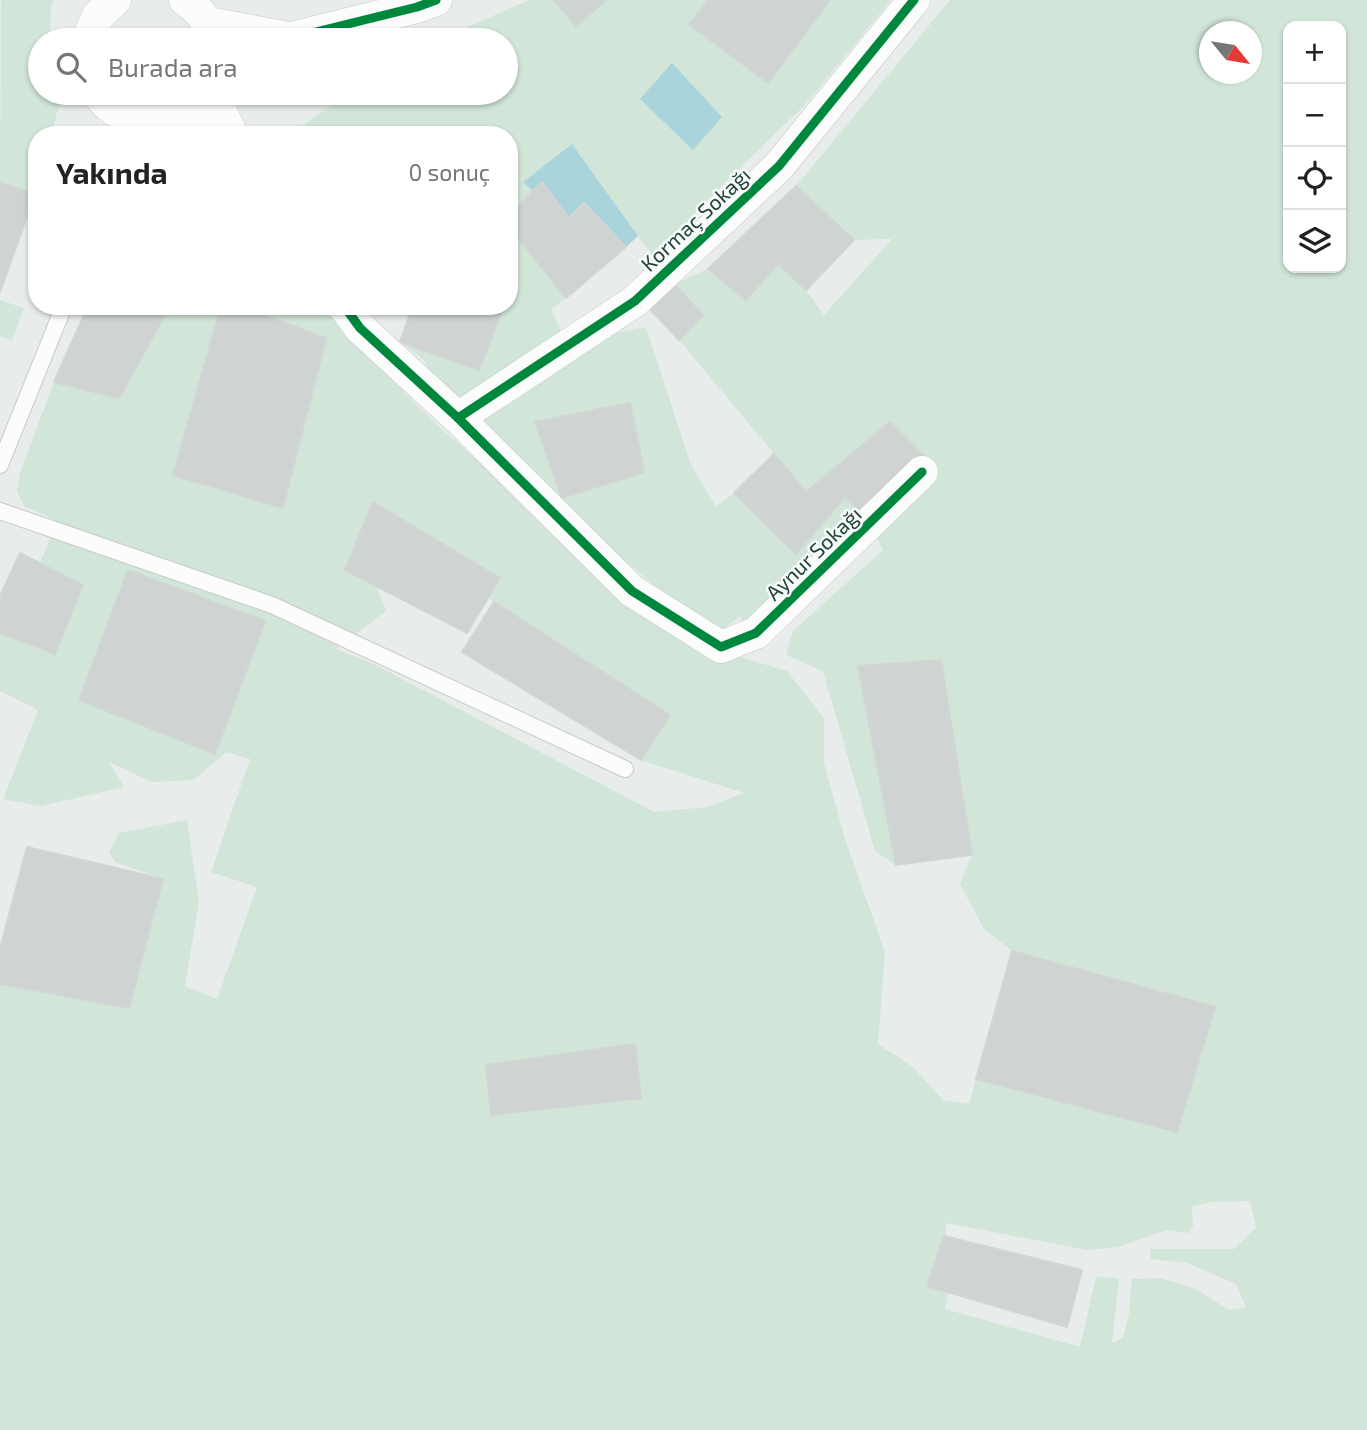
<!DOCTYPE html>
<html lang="tr">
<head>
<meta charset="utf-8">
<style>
  :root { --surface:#fff; --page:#f6f6f6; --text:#222; --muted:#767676; --line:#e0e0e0 }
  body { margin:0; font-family:"Exo 2",sans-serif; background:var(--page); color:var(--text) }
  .controls { position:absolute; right:21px; top:21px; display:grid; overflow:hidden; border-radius:14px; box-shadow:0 2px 5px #0004 }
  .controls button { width:63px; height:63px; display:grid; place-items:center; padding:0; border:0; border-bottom:2px solid var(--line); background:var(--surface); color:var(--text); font:35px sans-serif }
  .compass { position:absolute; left:1199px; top:21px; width:63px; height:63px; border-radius:50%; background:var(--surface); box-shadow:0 2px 5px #0004; rotate:120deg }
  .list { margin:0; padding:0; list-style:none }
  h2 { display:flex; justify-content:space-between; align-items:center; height:91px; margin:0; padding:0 28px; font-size:30px }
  h2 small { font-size:23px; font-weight:400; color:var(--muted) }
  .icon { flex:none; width:38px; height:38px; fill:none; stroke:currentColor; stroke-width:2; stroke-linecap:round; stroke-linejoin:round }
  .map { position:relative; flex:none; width:1367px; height:1430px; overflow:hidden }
  .search { position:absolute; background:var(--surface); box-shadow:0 2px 5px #0004; left:28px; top:28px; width:490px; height:77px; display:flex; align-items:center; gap:18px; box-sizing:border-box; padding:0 24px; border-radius:38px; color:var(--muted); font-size:26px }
  .panel { position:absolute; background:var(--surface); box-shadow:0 2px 5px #0004; left:28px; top:126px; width:490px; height:189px; border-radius:28px }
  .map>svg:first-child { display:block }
  .green { fill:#d1e6d8; fill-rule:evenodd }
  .water { fill:#a9d4db }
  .building { fill:#cfd4d2; stroke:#d1d6d4; stroke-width:2 }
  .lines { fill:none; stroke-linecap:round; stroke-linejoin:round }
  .service-casing { stroke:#c5cac8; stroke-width:18 }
  .minor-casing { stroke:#c5cac8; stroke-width:33 }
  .service { stroke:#fcfcfc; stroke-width:16 }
  .minor { stroke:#fcfcfc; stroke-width:32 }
  .cycleway-casing { stroke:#f7fbf9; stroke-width:13 }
  .cycleway { stroke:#00873e; stroke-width:9 }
  .labels { text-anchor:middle; stroke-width:5; stroke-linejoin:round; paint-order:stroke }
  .street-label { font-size:21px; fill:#24423a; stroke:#f7fbf9 }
</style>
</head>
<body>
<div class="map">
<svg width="1367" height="1430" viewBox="0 0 1367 1430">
  <rect width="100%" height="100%" fill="#e8edeb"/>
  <!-- green -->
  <g class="green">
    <polygon points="1,0 54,0 51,7 50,40 40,40 40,93 62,94 51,135 37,135 35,194 0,183"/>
    <polygon points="529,0 554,0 576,26 606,0 709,0 689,24 768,82 830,0 891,0 804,106 716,191 654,258 572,144 524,181 533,191 509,216 509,135 289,135 349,93 506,93 506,40 438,40"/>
    <path d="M950 0H1367V1430H0V984L129 1008 163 879 115 862 109 852 119 833 187 820 199 902 185 986 217 999 257 887 211 872 250 759 226 752 194 780 152 782 109 762 124 787 41 806 3 799 38 710 0 691V633L55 653 83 585 40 563 57 521 24 506 17 491 20 473 54 382 119 398 170 306H221L173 475 283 508 326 338 240 306H327L376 364 436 424 648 611 733 655 787 671 824 718V763L845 839 885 952 878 1044 913 1067 943 1100 969 1104 976 1079 1177 1132 1214 1007 1012 951 984 929 960 884 972 855 940 660 858 666 896 865 875 851 823 671 786 655 793 631 883 550 868 521 750 635 740 616 720 632 660 590 594 535 562 498 433 376 423 359 400 342 479 369 504 306H509V294L513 284 509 283V226L566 298 551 309 566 342 646 327 691 465 716 507 734 493 796 553 845 497 867 520 924 456 890 422 806 492 679 340 703 315 674 284 708 269 746 300 778 264 806 290 824 315 892 239 854 240 796 186ZM1288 26H1341V268H1288ZM1210 32H1252V74H1210ZM630 403 644 472 562 498 536 422ZM374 503 499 578 488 597 494 602 670 715 641 760 744 793 707 807 654 812 374 664 336 649 386 611 376 586ZM128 570 265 621 214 754 80 700ZM1250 1201 1256 1228 1234 1249H1150L1151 1259 1187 1263 1236 1284 1246 1307 1229 1310 1196 1289 1161 1278 1132 1279 1129 1313 1123 1338 1112 1343 1119 1279 1096 1276 1080 1347 945 1309C954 1278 940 1252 947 1223L1087 1250 1118 1247 1167 1230 1189 1233 1193 1226 1192 1206 1212 1202Z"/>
    <polygon points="0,300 24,308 12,340 0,337"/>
  </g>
  <!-- water -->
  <g class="water">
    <polygon points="672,63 722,117 693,150 640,99"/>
    <polygon points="572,144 638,236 626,247 585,204 569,218 542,183 533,191 523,182"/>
  </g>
  <!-- building -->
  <g class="building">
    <polygon points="554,0 606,0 576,26"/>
    <polygon points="709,0 830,0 768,83 689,24"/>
    <polygon points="542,182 569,218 584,203 626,247 566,298 509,226 509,216"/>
    <polygon points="0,183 35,194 0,292"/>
    <polygon points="796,186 854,240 806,290 778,264 746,300 708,269"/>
    <polygon points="674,284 703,315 679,340 649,308"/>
    <polygon points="88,306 170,306 119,398 54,382"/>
    <polygon points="221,306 240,306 326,338 283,508 173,475"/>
    <polygon points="413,306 504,306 479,370 400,342"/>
    <polygon points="630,403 644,472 562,498 535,422"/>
    <polygon points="890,422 924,456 868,521 845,497 796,554 734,493 774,454 806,492"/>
    <polygon points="373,502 500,578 467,633 345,570"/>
    <polygon points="20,553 83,585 55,654 0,633 0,596"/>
    <polygon points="128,570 265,621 215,754 79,700"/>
    <polygon points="494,602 670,715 641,760 462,652"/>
    <polygon points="941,660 972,855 896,865 858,666"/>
    <polygon points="27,847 163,879 129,1008 0,984 0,949"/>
    <polygon points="1012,951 1215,1007 1177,1132 976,1079"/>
    <polygon points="635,1044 641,1098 491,1115 486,1065"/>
    <polygon points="944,1236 1082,1270 1067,1327 927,1286"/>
  </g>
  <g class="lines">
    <defs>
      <g id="service">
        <polyline points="0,465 64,306"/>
        <polyline points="0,511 272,605 625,769"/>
      </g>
      <g id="minor">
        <path d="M185 0C201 10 208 23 214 40"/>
        <polyline points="208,23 289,38"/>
        <polyline points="87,40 98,16 115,0"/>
        <polyline points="283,40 417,7 436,0"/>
        <path d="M98 93C120 130 180 127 203 93"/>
        <polyline points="212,93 232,135"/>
        <polyline points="173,116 208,135"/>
        <polyline points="344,306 360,328 458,418 632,591 721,647 756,633 922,472"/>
        <polyline points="458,418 635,301 779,166 914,0"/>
      </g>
    </defs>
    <!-- service casing -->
    <use href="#service" class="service-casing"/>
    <!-- minor casing -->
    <use href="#minor" class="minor-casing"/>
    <!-- service -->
    <use href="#service" class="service"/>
    <!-- minor -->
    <use href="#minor" class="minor"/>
    <defs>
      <g id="cycleway">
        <polyline points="283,40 417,7 436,0"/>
        <polyline points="344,306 360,328 458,418 632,591 721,647 756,633 922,472"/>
        <polyline points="458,418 635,301 779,166 914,0"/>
      </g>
    </defs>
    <!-- cycleway casing -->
    <use href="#cycleway" class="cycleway-casing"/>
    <!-- cycleway -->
    <use href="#cycleway" class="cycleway"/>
  </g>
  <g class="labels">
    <!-- street labels -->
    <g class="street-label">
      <text transform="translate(696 220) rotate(-43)" y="7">Kormaç Sokağı</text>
      <text transform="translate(814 554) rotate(-44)" y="7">Aynur Sokağı</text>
    </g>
  </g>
</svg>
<div class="controls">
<button>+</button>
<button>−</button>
<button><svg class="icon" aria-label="locate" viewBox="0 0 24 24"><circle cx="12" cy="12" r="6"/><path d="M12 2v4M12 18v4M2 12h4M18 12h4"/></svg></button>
<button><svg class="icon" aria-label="layers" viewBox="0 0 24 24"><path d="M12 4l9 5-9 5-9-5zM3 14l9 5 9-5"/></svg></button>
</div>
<svg class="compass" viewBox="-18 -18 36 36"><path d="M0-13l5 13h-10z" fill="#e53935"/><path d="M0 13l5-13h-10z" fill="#767676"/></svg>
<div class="search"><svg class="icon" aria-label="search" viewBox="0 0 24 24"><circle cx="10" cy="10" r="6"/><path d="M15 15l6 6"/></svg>Burada ara</div>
<section class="panel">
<h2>Yakında<small>0 sonuç</small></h2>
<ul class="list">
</ul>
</section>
</div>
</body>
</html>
